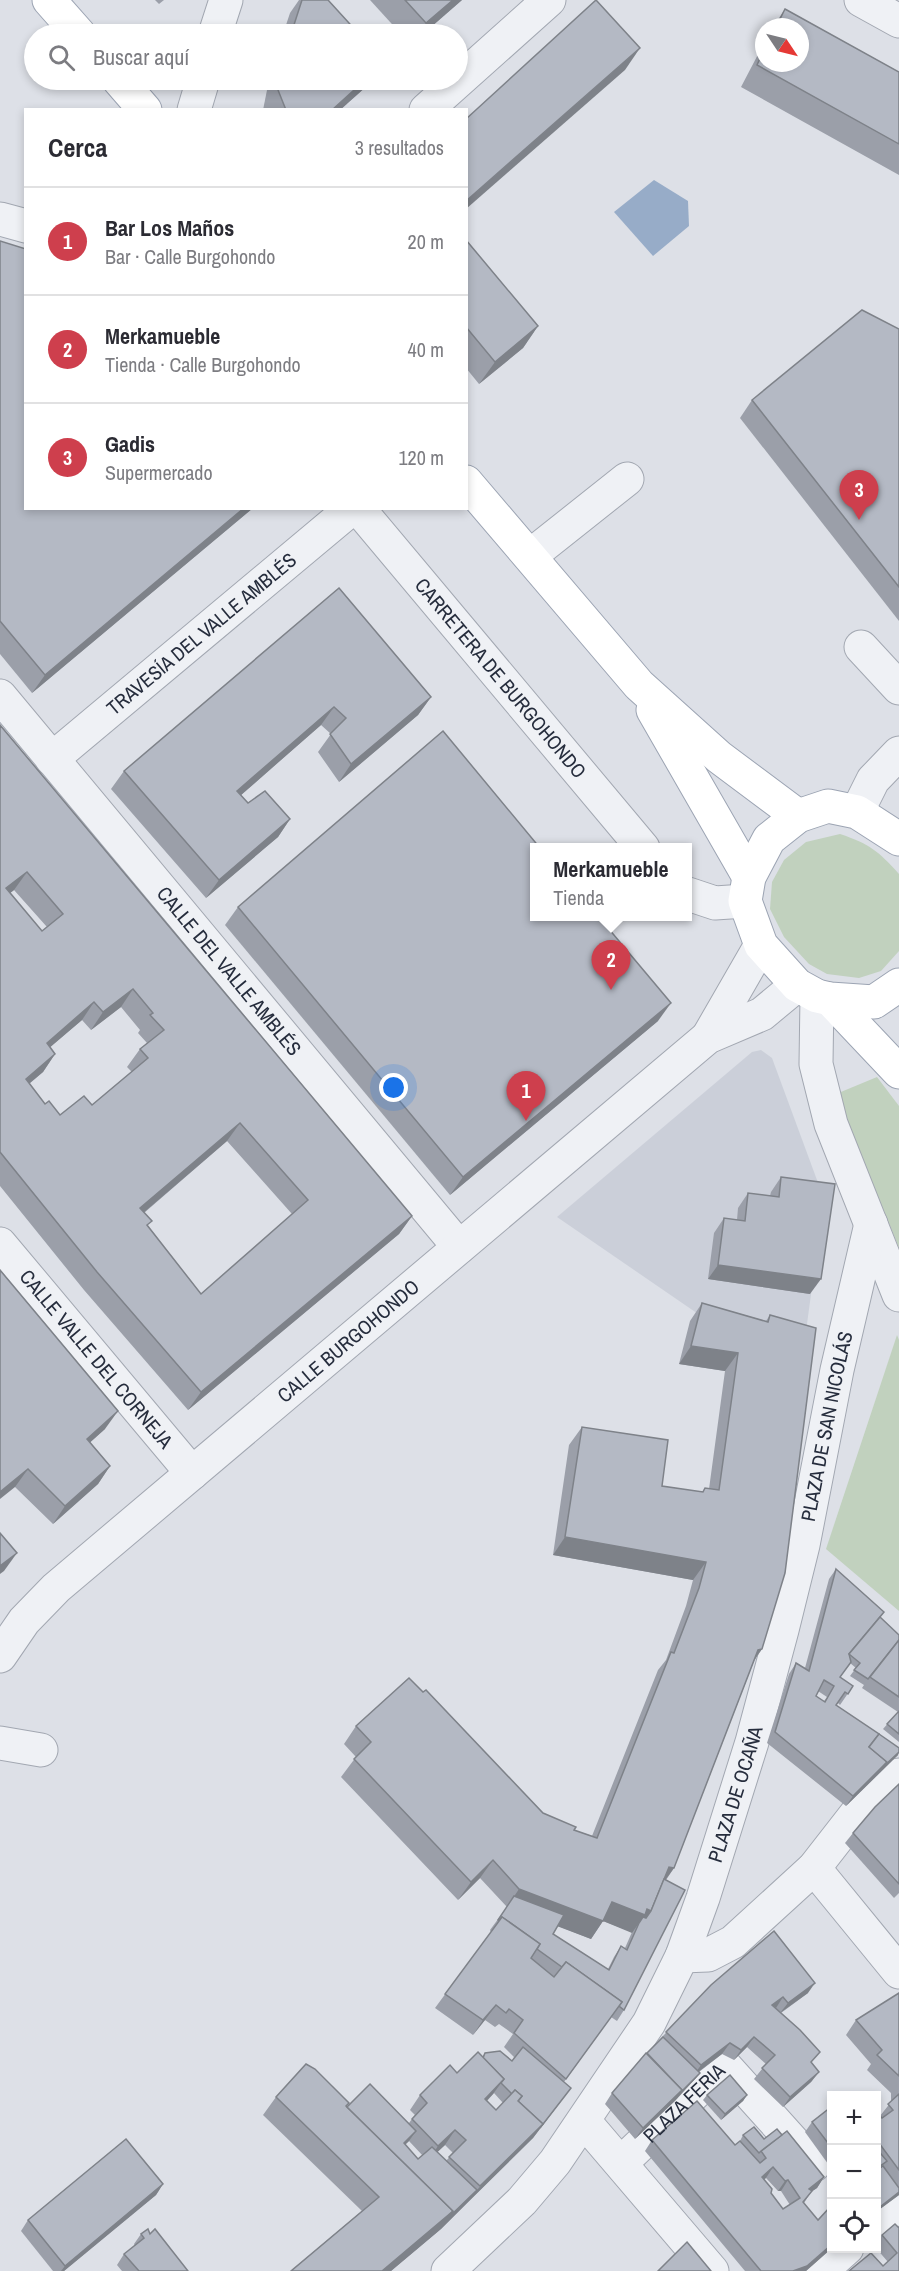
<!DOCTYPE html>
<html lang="es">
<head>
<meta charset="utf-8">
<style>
  :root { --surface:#fff; --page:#f2f2f3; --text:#2b2b33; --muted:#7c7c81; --line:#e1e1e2; --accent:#ce3f4d }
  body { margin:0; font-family:"Archivo Narrow",sans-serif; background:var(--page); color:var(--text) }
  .controls { position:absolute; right:18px; bottom:18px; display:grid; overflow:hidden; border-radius:0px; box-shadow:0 3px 9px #0003 }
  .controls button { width:54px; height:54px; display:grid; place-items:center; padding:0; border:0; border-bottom:2px solid var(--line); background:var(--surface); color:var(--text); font:30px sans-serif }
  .compass { position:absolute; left:755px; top:18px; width:54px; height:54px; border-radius:50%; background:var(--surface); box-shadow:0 3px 9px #0003; rotate:125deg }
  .you { position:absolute; left:394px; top:1088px; width:21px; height:21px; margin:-15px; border:4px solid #fff; border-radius:50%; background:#1a73e8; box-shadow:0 0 0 9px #1a73e833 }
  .badge { display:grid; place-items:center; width:39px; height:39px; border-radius:50%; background:var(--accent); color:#fff; font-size:20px; font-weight:700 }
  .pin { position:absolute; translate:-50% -50px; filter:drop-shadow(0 2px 3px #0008) }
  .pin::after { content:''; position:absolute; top:32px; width:21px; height:18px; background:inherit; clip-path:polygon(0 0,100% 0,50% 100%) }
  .popup { position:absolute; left:530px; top:843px; width:162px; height:78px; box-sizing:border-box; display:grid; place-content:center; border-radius:0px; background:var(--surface); filter:drop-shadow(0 2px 4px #0005); font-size:20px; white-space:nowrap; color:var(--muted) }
  .popup b { font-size:22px; color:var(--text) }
  .popup::after { content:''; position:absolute; left:50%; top:100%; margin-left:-12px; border:12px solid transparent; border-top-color:var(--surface) }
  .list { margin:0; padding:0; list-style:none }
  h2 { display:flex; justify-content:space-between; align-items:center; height:78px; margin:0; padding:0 24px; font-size:26px }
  h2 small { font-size:20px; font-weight:400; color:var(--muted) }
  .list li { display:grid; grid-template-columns:39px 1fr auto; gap:18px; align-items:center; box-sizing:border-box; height:108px; padding:0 24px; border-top:2px solid var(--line) }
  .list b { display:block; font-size:22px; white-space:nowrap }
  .list p { margin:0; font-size:20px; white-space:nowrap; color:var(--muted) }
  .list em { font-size:20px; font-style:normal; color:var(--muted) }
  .icon { flex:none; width:33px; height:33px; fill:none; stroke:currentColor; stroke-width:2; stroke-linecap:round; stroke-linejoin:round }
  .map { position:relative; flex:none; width:899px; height:2271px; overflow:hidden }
  .search { position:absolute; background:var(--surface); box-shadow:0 3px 9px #0003; left:24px; top:24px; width:444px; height:66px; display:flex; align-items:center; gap:15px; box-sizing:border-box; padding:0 21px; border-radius:33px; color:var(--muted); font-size:22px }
  .panel { position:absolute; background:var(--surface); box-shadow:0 3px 9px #0003; left:24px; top:108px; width:444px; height:402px; border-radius:0px }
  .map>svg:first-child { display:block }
  .built { fill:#cbcfd9 }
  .green { fill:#c1d1be }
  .water { fill:#97acc8 }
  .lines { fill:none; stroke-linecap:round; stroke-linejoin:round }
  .minor-casing { stroke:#a2a7b1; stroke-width:35 }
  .major-casing { stroke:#9ca4b3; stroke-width:35 }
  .minor { stroke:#eff1f5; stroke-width:33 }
  .major { stroke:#fff; stroke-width:33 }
  .wall { fill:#9b9fa9; fill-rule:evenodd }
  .shaded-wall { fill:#7e8289 }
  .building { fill:#b4b9c4; stroke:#7e8289; stroke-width:1.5; fill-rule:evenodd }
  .labels { text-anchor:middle; stroke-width:4.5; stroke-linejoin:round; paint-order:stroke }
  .street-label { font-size:20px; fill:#262d3d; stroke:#eceff5 }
</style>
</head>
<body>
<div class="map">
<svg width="899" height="2271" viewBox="0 0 899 2271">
  <rect width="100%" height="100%" fill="#dde0e7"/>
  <!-- built -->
  <polygon class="built" points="761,1050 772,1058 824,1199 804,1346 704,1318 557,1217 752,1052"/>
  <!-- green -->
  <g class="green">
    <path d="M840 834C870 844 878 851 899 874V951L881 971 859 978 827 974 809 964 784 937 770 909 772 882 784 860 806 842Z"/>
    <polygon points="877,1077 899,1106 899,1248 836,1094"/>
    <polygon points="897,1335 899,1340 899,1611 826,1549"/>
  </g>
  <!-- water -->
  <polygon class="water" points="654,180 688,201 689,226 653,256 614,212"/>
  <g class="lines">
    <defs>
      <g id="minor">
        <polyline points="861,0 899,21"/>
        <polyline points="215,34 226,0"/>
        <polyline points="194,110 203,80"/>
        <polyline points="426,110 549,0"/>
        <polyline points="0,219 26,226"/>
        <path id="s1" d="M358 508 643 848"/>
        <polyline points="530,556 627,479"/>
        <polyline points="861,647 899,688"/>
        <path id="s2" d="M0 696 459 1247"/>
        <path id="s3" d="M52 759 352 508"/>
        <polyline points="857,812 873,780 899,753"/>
        <polyline points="688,894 715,903 745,901"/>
        <polyline points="817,996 816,1064 831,1124 899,1295"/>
        <polyline points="708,1037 761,945"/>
        <path id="s4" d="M0 1244 192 1473"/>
        <path id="s5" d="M0 1656 24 1621 56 1588 708 1037 762 1014 797 985"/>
        <polyline points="0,1743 41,1750"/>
        <polyline points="814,1868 899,1972"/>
        <polyline points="682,1956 708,1955 733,1942 814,1868 860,1809 899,1775"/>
        <polyline points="584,2121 712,2271"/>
        <path id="s6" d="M621 2163 724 2065 814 2165"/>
        <polyline points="876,2223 899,2204"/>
        <path id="s7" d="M448 2271 522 2201 555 2162 649 2023 682 1956 703 1898 752 1742 782 1630 803 1545 837 1370 871 1224"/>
        <polyline points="821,2271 847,2248"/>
      </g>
      <g id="major">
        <polyline points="49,0 79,34"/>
        <polyline points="119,80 145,110"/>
        <polyline points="466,482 639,685 719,757 798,816"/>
        <polyline points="653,710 749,877"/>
        <polyline points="899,839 857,812 828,806 798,816 769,839 749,877 745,901 761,945 797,985 817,996 830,999 874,1002 899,985"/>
        <polyline points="830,999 899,1072"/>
      </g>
    </defs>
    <!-- minor casing -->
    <use href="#minor" class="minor-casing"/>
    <!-- major casing -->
    <use href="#major" class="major-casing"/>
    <!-- minor -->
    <use href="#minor" class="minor"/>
    <!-- major -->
    <use href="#major" class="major"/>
  </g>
  <!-- wall -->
  <g class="wall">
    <polygon points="155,0 164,0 159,4"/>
    <polygon points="299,0 328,0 359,34 283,34 290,13"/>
    <polygon points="370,0 462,0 423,34 401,34"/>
    <polygon points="785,9 899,72 899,175 741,87 764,43 764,63 800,27 773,27"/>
    <polygon points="269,80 371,80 368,85 340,110 263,110"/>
    <polygon points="466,240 538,326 523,348 479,384 466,368"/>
    <polygon points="0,241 253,508 32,693 0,654"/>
    <polygon points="899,329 899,621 740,418 752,400"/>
    <polygon points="339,588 431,697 418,715 339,782 318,752 331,734 321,725 241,795 248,803 290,819 278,837 206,898 111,789 124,771"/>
    <path d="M0 725 412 1216 399 1234 188 1410 84 1290 0 1186ZM14 890 47 927 42 931 10 893ZM121 1007 140 1030 138 1033 147 1043 140 1049 127 1067 132 1072 92 1105 60 1115 45 1104 29 1084 43 1072 55 1054 50 1047 82 1020 91 1030ZM227 1141 292 1214 201 1294 148 1226 144 1213Z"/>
    <polygon points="238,907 658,1021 450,1195 225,925"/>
    <polygon points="781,1177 810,1294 708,1279 714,1233 724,1218 737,1220 738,1208 748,1193 770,1196 771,1192"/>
    <polygon points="0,1270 105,1429 90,1442 110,1466 98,1484 53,1524 15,1487"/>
    <path d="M702 1303 766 1321 770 1315 762 1649 754 1661 674 1868 666 1880 624 2010 617 2021 611 2017 564 2082 571 2088 533 2138 441 2229 391 2271H291L362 2211 263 2115 276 2097 349 2103 346 2106 409 2123 415 2115 410 2110 420 2095 482 2057 485 2053 512 2061 514 2057 504 2047 513 2034 499 2024 495 2027 485 2020 473 2035 435 2008 491 1932 490 1930 507 1907 480 1878 458 1900 341 1777 356 1757 344 1744 356 1726 543 1813 574 1830 592 1836 658 1670 666 1660 686 1606 693 1580 553 1555 569 1445 582 1427 662 1486 702 1492 705 1488 709 1489 725 1371 679 1364 690 1321ZM603 1921 632 1932 625 1948 621 1946 614 1957 608 1969 553 1934 558 1926 591 1939ZM494 2093 503 2103 496 2110 487 2101ZM409 2141 423 2156 418 2159 405 2145ZM445 2145 453 2153 446 2161 437 2152Z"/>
    <path d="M836 1569 880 1617 899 1635V1742L883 1729 898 1712 862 1688 864 1685 850 1676 856 1668 850 1663 840 1677 853 1686 840 1705 838 1703 836 1705 898 1755 846 1806 767 1743 789 1674 796 1663 805 1668 829 1579ZM818 1691 827 1697 824 1701 816 1696Z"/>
    <polygon points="899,1784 899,1893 894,1898 845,1843 853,1833"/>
    <polygon points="711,1985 808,1993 781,2013 812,2064 819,2072 811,2082 783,2107 754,2079 766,2064 747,2047 734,2060 722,2054 699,2072 696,2078 635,2139 605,2104 612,2093 647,2053"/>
    <polygon points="899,1993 899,2195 876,2212 876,2115 880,2116 891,2102 891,2093 867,2070 871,2064 846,2035 856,2020"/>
    <polygon points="707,2095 747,2095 743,2101 721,2120 703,2100"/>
    <polygon points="831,2107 831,2168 805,2132 812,2122"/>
    <path d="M743 2135 764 2139 782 2135 824 2177 817 2188 811 2192 804 2203 832 2248 806 2271H745L645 2151 652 2140 735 2145 740 2141ZM766 2178 778 2191H781L790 2205 783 2209 771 2193 764 2179Z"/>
    <polygon points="831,2174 831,2184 828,2180"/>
    <polygon points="163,2184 156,2195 64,2271 53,2271 21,2231 28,2220"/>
    <polygon points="899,2228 899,2271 883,2266 888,2262 876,2248 876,2243 882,2235"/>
    <polygon points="141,2234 150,2234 188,2271 122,2271 117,2265 124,2254 135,2246 134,2244"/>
  </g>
  <!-- shaded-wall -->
  <g class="shaded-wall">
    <polygon points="453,0 462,0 423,34 418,34 426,23"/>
    <polygon points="640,48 625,70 466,209 466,201"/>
    <polygon points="365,80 371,80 368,85 340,110 332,110"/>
    <polygon points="538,326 523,348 479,384 495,362"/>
    <polygon points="244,508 253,508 32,693 45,675"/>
    <polygon points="431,697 418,715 339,782 351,764"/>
    <polygon points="334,707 321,725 225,809 237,791"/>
    <polygon points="290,819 278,837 206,898 219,880"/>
    <polygon points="27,872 14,890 0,901 6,888"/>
    <polygon points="133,989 121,1007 91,1030 103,1012"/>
    <polygon points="94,1002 82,1020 34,1061 47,1043"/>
    <polygon points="671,1003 658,1021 450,1195 463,1177"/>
    <polygon points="55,1054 43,1072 13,1097 26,1079"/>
    <polygon points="240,1123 227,1141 128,1226 140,1208"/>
    <polygon points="412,1216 399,1234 188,1410 201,1392"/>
    <polygon points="718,1265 821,1279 810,1294 708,1279"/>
    <polygon points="691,1346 738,1353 725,1371 679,1364"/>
    <polygon points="118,1411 105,1429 74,1457 87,1439"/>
    <polygon points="110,1466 98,1484 53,1524 65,1506"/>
    <polygon points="28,1469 15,1487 0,1499 0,1492"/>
    <polygon points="565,1537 706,1562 693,1580 553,1555"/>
    <polygon points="17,1553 4,1571 0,1574 0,1566"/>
    <polygon points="762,1649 749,1667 758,1650"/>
    <polygon points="899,1752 898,1755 846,1806 853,1796 887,1762"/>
    <polygon points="493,1860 480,1878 458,1900 471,1882"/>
    <polygon points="669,1867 674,1868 661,1886"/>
    <polygon points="519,1889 612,1902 647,1909 651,1911 639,1929 639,1923 632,1933 603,1921 591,1939 507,1907"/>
    <polygon points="815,1983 808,1993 780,2013 788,2003"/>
    <polygon points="783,1997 776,2008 772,2005"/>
    <polygon points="496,2005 485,2020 473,2035 483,2020"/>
    <polygon points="754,2037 747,2047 734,2060 741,2050"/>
    <polygon points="730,2043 722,2054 694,2075 701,2065"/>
    <polygon points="819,2072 811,2082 783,2107 790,2097"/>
    <polygon points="700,2073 696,2078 675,2101 635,2139 643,2128"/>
    <polygon points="504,2079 493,2094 474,2114 485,2099"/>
    <polygon points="571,2088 533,2138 469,2201 441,2229 391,2271 382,2271 477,2190"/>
    <polygon points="747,2095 743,2101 721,2120 725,2114"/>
    <polygon points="455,2130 445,2145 428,2161 438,2146"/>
    <polygon points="416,2131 409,2141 396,2153 404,2143"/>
    <polygon points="773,2167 766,2178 754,2187 762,2177"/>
    <polygon points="824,2177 817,2188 811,2192 795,2212 809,2189"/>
    <polygon points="788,2180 781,2191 778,2191 785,2181"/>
    <polygon points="163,2184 156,2195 64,2271 61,2271 65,2266"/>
    <polygon points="899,2192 899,2195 876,2212 876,2210"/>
    <polygon points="831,2245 832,2248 806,2271 793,2271"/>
  </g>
  <!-- building -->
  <g class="building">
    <polygon points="302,0 328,0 359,34 291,34"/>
    <polygon points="405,0 453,0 426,23"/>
    <polygon points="596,0 640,48 466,201 466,119"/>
    <polygon points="785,9 899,72 899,144 757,65 764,50 764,63 800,63 800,27 776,27"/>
    <polygon points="280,80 365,80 332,110 286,110 278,90"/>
    <polygon points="466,240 538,326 495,362 466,327"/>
    <polygon points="0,241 26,249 26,508 244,508 45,675 0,621"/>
    <polygon points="862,310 899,329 899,587 752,400"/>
    <polygon points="339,588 431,697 351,764 330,734 346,718 334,707 237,791 248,803 265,791 290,819 219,880 124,771"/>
    <path d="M0 725 412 1216 201 1392 97 1272 0 1152ZM27 872 63 914 42 931 6 888ZM133 989 153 1013 150 1015 164 1030 140 1049 148 1058 92 1105 84 1096 60 1115 49 1101 45 1104 26 1079 55 1054 47 1043 94 1002 103 1012ZM240 1123 308 1200 201 1294 147 1225 152 1221 140 1208Z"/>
    <polygon points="443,731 540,848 534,848 534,916 598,916 671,1003 463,1177 238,907"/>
    <polygon points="781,1177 835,1184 821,1279 718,1265 724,1218 745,1221 748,1193 779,1197"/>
    <polygon points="0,1270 118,1411 87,1439 110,1466 65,1506 28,1469 0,1492"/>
    <polygon points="702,1303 768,1322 770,1315 816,1328 785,1573 762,1649 758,1650 674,1868 669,1867 651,1911 647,1909 645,1915 612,1902 603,1921 519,1889 493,1860 471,1882 354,1759 371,1742 356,1726 409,1678 423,1692 426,1690 543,1813 576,1827 574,1830 597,1838 671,1652 674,1653 699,1588 706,1562 565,1537 582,1427 668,1440 662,1486 703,1492 705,1488 719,1490 738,1353 691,1346"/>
    <polygon points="0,1533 17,1553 0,1566"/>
    <path d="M836 1569 884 1612 849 1654 851 1662 840 1677 853 1686 848 1694 845 1692 836 1705 879 1734 869 1747 887 1762 853 1796 775 1732 796 1663 809 1671ZM824 1680 834 1686 825 1702 816 1696Z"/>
    <polygon points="880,1617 899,1635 899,1640 868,1679 854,1670 860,1663 849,1654"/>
    <polygon points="899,1640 899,1697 870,1677"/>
    <polygon points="899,1711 899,1734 887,1724"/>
    <polygon points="879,1734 899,1748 899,1752 883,1767 887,1762 869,1747"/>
    <polygon points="899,1784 899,1884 853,1833 875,1807"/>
    <polygon points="664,1879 685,1890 624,2010 619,2006 622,2002 566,1962 562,1967 537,1949 540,1944 502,1917 499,1921 498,1920 514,1896 564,1915 553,1934 609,1970 621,1946 627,1950 639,1923 643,1917 646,1918 651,1911"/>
    <polygon points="502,1917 540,1944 531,1958 554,1977 566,1962 622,2002 566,2079 514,2033 523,2020 509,2009 506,2013 496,2005 483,2020 445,1994"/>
    <polygon points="774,1931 815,1983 788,2003 783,1997 772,2005 800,2030 820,2052 811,2062 819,2072 790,2097 762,2068 775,2055 754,2037 741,2050 730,2043 701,2065 666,2032 711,1985"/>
    <polygon points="899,1993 899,2076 877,2055 882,2050 856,2020"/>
    <polygon points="663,2037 700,2073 678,2095 682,2090 647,2053"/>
    <polygon points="523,2047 571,2088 540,2128 543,2124 518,2101 522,2096 515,2090 512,2094 501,2083 504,2079 483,2058 485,2053 500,2051 512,2061"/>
    <polygon points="478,2052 504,2079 485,2099 496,2110 515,2090 522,2096 518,2101 543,2124 480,2186 449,2157 466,2140 455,2130 438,2146 412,2119 427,2103 420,2095 450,2065 457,2073"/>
    <polygon points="646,2053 682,2090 643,2128 612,2093"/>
    <polygon points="306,2064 315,2069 349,2103 346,2106 453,2211 382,2271 291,2271 379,2197 276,2097"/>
    <polygon points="730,2075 747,2095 725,2114 707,2095"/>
    <polygon points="370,2084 416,2131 404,2143 418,2159 432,2147 477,2190 448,2218 453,2211 347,2107"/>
    <polygon points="899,2094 899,2170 876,2139 876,2115 878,2114 882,2118 893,2110 888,2104"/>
    <path d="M697 2101 735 2145 740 2141 760 2163 766 2158 761 2151 787 2131 824 2177 809 2189 812 2191 803 2202 818 2220 831 2206V2245L807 2266 793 2271H761L652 2140ZM773 2167 785 2181 788 2180 800 2198 783 2209 771 2193 772 2189 762 2177Z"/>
    <polygon points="831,2107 831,2147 812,2122"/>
    <polygon points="754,2127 764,2139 777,2129 782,2135 761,2151 759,2153 743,2135"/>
    <polygon points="126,2139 163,2184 65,2266 28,2220"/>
    <polygon points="876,2148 887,2161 876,2169"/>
    <polygon points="883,2166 899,2188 899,2192 876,2210 876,2171"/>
    <polygon points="895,2224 899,2228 899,2271 849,2271 871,2253 883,2266 897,2253 882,2235"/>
    <polygon points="148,2229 150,2234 155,2229 188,2271 139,2271 124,2254 144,2238 141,2234"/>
    <polygon points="687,2242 711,2271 658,2271"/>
  </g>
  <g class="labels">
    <!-- street labels -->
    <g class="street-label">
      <text dy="7" stroke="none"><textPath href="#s3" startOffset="195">TRAVESÍA DEL VALLE AMBLÉS</textPath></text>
      <text dy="7" stroke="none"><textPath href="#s1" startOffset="222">CARRETERA DE BURGOHONDO</textPath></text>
      <text dy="7" stroke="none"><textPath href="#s2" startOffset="358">CALLE DEL VALLE AMBLÉS</textPath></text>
      <text dy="7" stroke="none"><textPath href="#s5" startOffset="471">CALLE BURGOHONDO</textPath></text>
      <text dy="7" stroke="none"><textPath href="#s4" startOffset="150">CALLE VALLE DEL CORNEJA</textPath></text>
      <text dy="7" stroke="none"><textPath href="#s7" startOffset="945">PLAZA DE SAN NICOLÁS</textPath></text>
      <text dy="7" stroke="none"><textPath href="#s7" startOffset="566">PLAZA DE OCAÑA</textPath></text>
      <text dy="7" stroke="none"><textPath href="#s6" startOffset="87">PLAZA FERIA</textPath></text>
    </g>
  </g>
</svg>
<div class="controls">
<button>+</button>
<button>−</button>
<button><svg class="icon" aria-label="locate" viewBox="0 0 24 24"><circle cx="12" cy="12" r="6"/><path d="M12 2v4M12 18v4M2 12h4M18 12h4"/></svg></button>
</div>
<svg class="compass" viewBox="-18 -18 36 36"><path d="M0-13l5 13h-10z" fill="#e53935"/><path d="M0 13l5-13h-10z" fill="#7c7c81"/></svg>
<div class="you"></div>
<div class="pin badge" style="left:526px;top:1121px">1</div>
<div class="pin badge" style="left:611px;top:990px">2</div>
<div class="popup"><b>Merkamueble</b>Tienda</div>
<div class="pin badge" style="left:859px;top:520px">3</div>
<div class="search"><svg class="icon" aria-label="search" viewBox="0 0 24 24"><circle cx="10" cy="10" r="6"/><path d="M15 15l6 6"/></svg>Buscar aquí</div>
<section class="panel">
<h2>Cerca<small>3 resultados</small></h2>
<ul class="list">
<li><span class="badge">1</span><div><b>Bar Los Maños</b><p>Bar · Calle Burgohondo</p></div><em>20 m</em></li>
<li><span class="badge">2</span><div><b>Merkamueble</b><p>Tienda · Calle Burgohondo</p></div><em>40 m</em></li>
<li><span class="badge">3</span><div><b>Gadis</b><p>Supermercado</p></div><em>120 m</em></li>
</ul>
</section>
</div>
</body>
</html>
